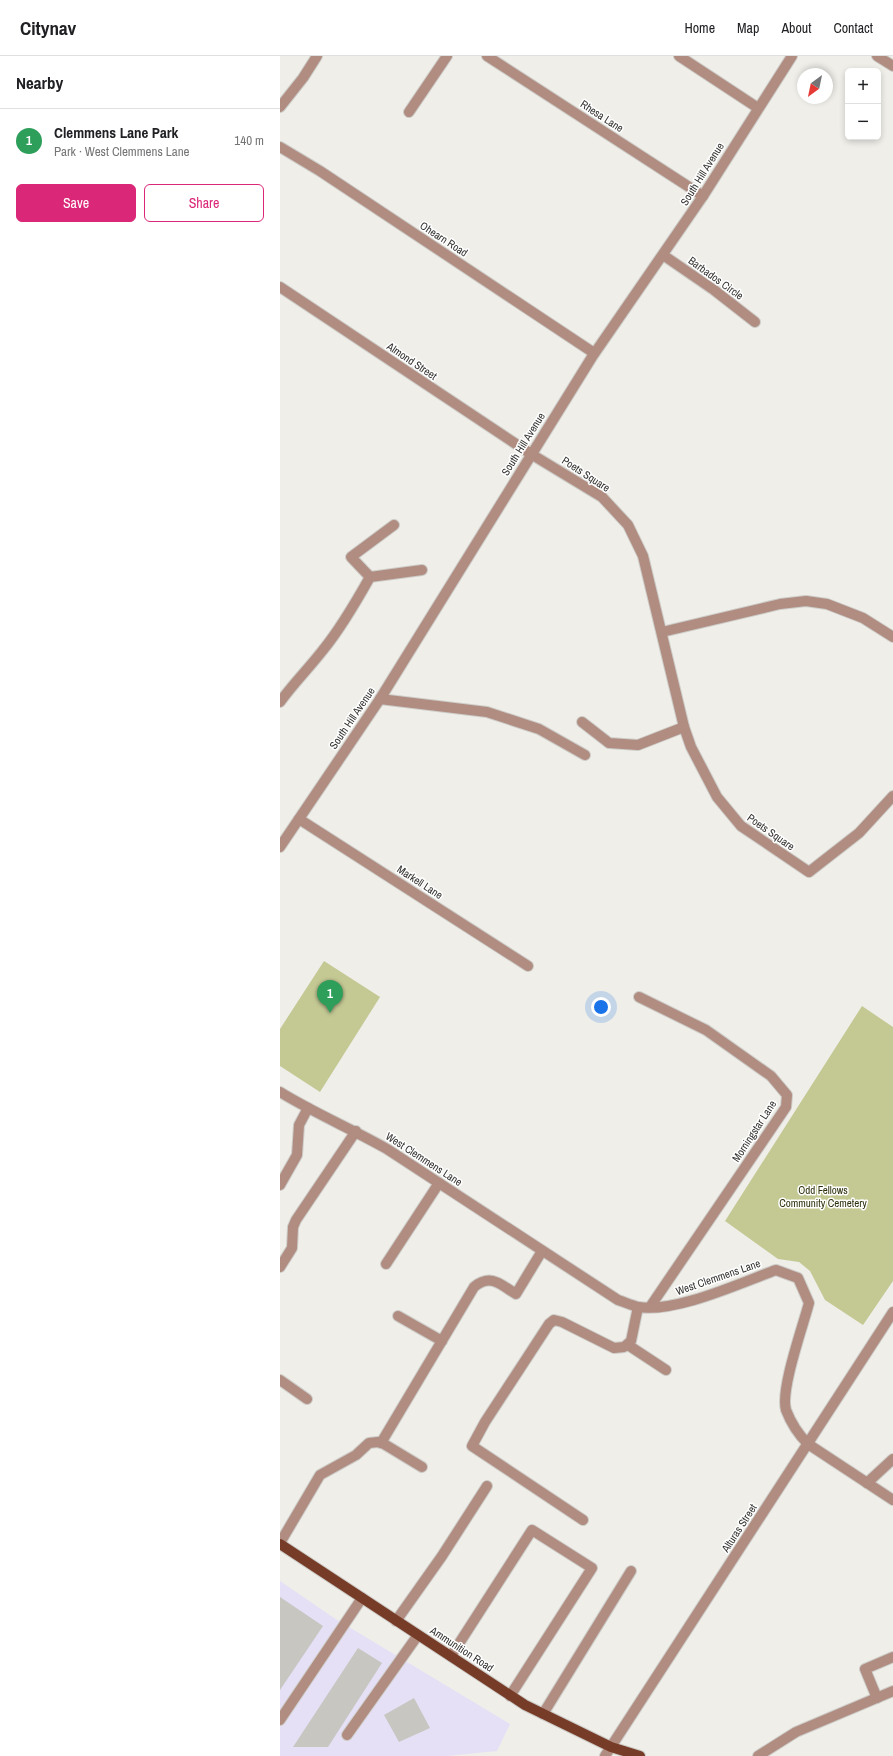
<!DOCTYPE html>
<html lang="en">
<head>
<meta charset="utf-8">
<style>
  :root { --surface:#fff; --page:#f2f2f2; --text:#202124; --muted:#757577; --line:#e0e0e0; --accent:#db2777 }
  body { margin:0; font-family:"Archivo Narrow",sans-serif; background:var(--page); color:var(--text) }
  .controls { position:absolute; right:12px; top:12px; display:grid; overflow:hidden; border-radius:6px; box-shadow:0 2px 6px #0003 }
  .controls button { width:36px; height:36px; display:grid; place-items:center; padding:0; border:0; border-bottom:1px solid var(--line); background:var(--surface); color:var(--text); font:20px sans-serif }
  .compass { position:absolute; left:517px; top:12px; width:36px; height:36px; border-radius:50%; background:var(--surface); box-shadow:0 2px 6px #0003; rotate:213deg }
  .you { position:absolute; left:321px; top:951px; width:14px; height:14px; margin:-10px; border:3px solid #fff; border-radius:50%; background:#1a73e8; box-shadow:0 0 0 6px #1a73e833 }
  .badge { display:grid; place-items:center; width:26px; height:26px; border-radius:50%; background:var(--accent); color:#fff; font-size:13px; font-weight:700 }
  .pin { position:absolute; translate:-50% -33px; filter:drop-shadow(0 1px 2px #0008) }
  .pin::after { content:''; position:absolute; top:21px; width:14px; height:12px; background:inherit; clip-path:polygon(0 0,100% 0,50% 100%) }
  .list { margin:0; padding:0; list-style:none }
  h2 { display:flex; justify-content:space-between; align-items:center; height:52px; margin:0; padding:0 16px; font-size:17px }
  h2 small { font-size:13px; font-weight:400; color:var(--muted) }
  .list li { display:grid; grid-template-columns:26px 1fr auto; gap:12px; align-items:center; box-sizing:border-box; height:64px; padding:0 16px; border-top:1px solid var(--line) }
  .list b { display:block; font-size:15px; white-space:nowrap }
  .list p { margin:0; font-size:13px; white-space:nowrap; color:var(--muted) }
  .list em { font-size:13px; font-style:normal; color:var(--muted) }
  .actions { display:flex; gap:8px; padding:12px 16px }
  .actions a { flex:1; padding:9px 0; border:1px solid var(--accent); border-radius:6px; text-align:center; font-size:14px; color:var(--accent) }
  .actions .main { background:var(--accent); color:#fff }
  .map { position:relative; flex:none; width:613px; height:1700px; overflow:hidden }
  header { display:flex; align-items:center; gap:24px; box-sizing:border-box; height:56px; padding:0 20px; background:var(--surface); border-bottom:1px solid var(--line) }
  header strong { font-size:19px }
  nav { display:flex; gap:22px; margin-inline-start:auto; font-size:14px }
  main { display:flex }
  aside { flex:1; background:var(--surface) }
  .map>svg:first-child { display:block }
  .commercial { fill:#e6e0f6 }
  .green { fill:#c4c994 }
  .building { fill:#c7c6c1 }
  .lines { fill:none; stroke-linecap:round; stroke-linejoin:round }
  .minor-casing { stroke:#cdccc8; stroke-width:12 }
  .major-casing { stroke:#cdccc8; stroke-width:12 }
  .minor { stroke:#b08c81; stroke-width:10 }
  .major { stroke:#773c28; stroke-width:10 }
  .labels { text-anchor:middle; stroke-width:3; stroke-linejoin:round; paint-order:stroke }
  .street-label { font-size:11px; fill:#333230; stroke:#fff }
  .park-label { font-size:11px; fill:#2f310e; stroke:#fff }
</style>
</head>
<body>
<header>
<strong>Citynav</strong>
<nav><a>Home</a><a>Map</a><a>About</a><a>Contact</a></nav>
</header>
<main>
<aside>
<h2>Nearby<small></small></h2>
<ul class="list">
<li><span class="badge" style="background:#2e9e5b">1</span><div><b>Clemmens Lane Park</b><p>Park · West Clemmens Lane</p></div><em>140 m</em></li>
</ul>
<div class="actions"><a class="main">Save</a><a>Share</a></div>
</aside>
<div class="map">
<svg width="613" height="1700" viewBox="0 0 613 1700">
  <rect width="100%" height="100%" fill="#efeee9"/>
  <!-- commercial -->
  <polygon class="commercial" points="0,1525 54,1562 230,1668 217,1695 167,1700 0,1700"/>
  <!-- green -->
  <g class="green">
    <polygon points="44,905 100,941 40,1036 0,1010 0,973"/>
    <polygon points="582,950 613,971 613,1225 583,1269 545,1244 530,1215 519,1206 498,1203 445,1165"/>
  </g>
  <!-- building -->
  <g class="building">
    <polygon points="0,1541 43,1570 0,1634"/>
    <polygon points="78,1592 102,1607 48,1691 13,1691"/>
    <polygon points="134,1642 150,1672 119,1686 104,1659"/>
  </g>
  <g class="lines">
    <defs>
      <g id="minor">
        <polyline points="207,0 423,140"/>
        <polyline points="399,0 478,52"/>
        <polyline points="597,0 613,10"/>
        <polyline points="0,51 23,22 37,0"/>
        <polyline points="129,56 167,0"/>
        <polyline points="0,91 40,115 314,297"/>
        <polyline points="383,199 434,234 475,266"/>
        <polyline points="0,231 251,398 322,441 348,469 363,500 404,671 411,691 437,741 461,770 529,816 579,777 613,740"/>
        <polyline points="90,521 71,501 114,469"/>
        <polyline points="382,576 500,548 526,545 547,548 583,562 613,581"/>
        <polyline points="100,643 207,656 259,673 305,699"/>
        <path d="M0 646C13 628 29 612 43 594 61 572 76 546 90 521L142 514"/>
        <polyline points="302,666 329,687 358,689 404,671"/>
        <polyline points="19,763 248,910"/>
        <polyline points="0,791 100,643 312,301 423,140 512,0"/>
        <polyline points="359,941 426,974 491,1020 507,1039 506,1051 370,1251"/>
        <path d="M0 1036C34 1057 72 1073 107 1093L338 1244C344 1246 351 1249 358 1251 396 1257 460 1227 496 1214L518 1222 529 1247C523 1270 500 1334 506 1354 511 1367 518 1378 528 1388L613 1444"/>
        <polyline points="0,1129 17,1099 19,1069 28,1052"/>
        <polyline points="106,1208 159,1127"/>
        <polyline points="0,1211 12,1192 13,1171 16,1164 76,1075"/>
        <polyline points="118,1260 162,1285"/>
        <polyline points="348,1289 386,1314"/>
        <polyline points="0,1324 27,1343"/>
        <path d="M101 1387 194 1231C211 1217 221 1229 236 1238L262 1195"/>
        <polyline points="587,1427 613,1403"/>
        <polyline points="303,1464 192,1390 205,1366 269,1268 274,1264 282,1266 334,1292 344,1291 351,1285 358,1251"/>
        <polyline points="0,1487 40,1419 76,1399 89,1387 98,1386 104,1388 142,1411"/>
        <polyline points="116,1565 162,1500 207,1430"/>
        <polyline points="171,1600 252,1474 312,1512 230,1640"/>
        <polyline points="597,1642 585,1613 613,1601"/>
        <polyline points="263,1658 351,1515"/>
        <polyline points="0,1664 82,1542"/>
        <polyline points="67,1679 138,1579"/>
        <polyline points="325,1700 613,1256"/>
        <polyline points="478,1700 516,1676 613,1635"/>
      </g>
      <polyline id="major" points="0,1488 245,1649 331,1691 360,1700"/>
    </defs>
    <!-- minor casing -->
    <use href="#minor" class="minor-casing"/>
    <!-- major casing -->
    <use href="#major" class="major-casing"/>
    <!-- minor -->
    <use href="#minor" class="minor"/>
    <!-- major -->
    <use href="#major" class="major"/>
  </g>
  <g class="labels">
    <!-- street labels -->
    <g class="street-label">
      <text transform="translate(322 60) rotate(33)" y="4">Rhesa Lane</text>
      <text transform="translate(422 118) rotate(-58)" y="4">South Hill Avenue</text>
      <text transform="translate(164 183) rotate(33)" y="4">Ohearn Road</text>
      <text transform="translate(436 222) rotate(36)" y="4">Barbados Circle</text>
      <text transform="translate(132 305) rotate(34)" y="4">Almond Street</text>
      <text transform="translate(243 388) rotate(-58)" y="4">South Hill Avenue</text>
      <text transform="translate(306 418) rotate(33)" y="4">Poets Square</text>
      <text transform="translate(72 662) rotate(-56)" y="4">South Hill Avenue</text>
      <text transform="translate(491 776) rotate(35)" y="4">Poets Square</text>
      <text transform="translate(140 826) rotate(33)" y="4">Markell Lane</text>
      <text transform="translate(474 1075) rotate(-57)" y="4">Morningstar Lane</text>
      <text transform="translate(144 1103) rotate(33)" y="4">West Clemmens Lane</text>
      <text transform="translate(438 1221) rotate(-19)" y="4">West Clemmens Lane</text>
      <text transform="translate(459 1472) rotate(-57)" y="4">Alturas Street</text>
      <text transform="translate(182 1593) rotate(33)" y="4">Ammunition Road</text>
    </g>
    <!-- park labels -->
    <g class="park-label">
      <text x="543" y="1138">Odd Fellows<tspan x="543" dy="13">Community Cemetery</tspan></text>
    </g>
  </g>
</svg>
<div class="controls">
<button>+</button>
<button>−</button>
</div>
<svg class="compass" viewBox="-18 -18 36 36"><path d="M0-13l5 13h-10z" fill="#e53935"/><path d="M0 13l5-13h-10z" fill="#757577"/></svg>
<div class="you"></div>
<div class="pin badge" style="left:50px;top:957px;background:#2e9e5b">1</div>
</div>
</main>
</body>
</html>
